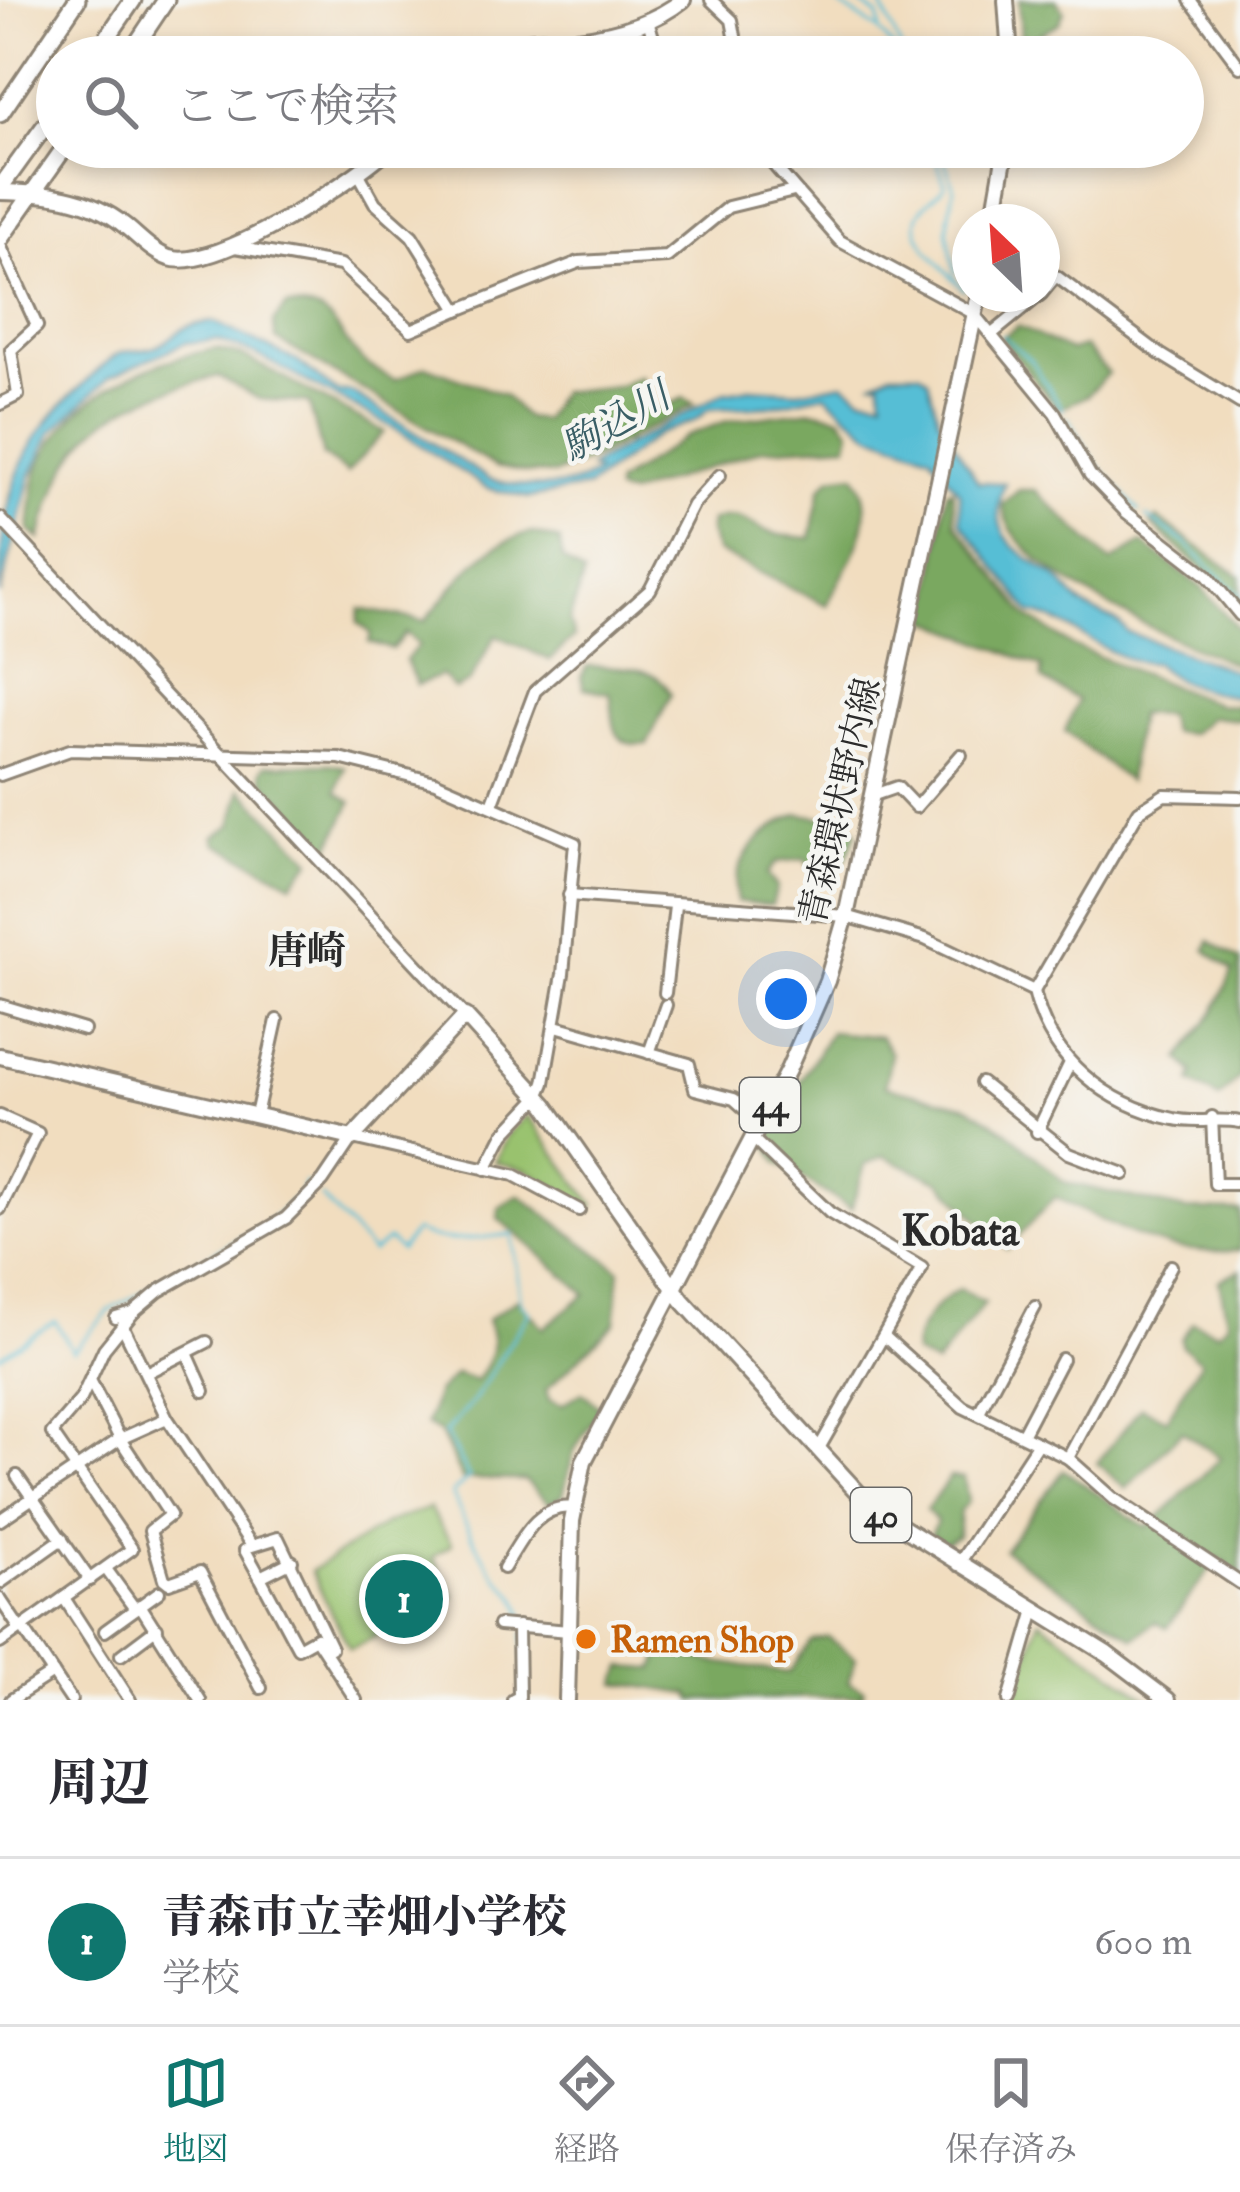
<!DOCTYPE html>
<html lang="ja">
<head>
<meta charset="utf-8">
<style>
  :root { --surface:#fff; --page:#f7f7f7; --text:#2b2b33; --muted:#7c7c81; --line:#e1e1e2; --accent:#0f766e }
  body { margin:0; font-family:"IM FELL Double Pica","Noto Serif JP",serif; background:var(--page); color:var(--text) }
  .compass { position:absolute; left:952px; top:204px; width:108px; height:108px; border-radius:50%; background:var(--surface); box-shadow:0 6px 18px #0003; rotate:335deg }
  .you { position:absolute; left:786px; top:999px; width:42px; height:42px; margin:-30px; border:9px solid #fff; border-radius:50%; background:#1a73e8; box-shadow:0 0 0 18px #1a73e833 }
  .badge { display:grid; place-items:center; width:78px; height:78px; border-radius:50%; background:var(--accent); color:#fff; font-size:39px; font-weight:700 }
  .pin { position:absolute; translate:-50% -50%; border:6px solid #fff; box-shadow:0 3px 12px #0006 }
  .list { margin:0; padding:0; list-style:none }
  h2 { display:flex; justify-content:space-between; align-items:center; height:156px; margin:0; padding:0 48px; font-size:51px }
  h2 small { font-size:39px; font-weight:400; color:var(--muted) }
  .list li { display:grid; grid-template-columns:78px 1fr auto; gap:36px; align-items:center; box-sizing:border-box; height:168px; padding:0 48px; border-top:3px solid var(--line) }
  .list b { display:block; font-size:45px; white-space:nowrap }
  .list p { margin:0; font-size:39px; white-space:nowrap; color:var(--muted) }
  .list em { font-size:39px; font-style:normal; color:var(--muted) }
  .icon { flex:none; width:66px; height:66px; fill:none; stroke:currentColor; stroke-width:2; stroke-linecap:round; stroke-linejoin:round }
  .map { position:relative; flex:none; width:1240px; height:1700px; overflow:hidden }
  .search { position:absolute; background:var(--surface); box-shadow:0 6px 18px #0003; left:36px; right:36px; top:36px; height:132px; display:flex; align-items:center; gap:30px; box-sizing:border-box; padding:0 42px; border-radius:66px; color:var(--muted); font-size:45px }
  .sheet { height:324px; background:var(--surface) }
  nav { display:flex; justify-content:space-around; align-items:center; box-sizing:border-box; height:168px; border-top:3px solid var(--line); background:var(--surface); font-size:33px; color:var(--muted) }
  nav a { display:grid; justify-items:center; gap:6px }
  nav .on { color:var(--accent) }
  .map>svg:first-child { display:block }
  .green { fill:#99c26e; stroke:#62764c; stroke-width:3 }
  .forest { fill:#7aa861; stroke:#526a46; stroke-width:3 }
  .water { fill:#57bed5; stroke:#417480; stroke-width:3 }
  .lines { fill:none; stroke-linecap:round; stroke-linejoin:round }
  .stream { stroke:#57bed5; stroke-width:3 }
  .minor-casing { stroke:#8e8475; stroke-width:16 }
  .major-casing { stroke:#8e8475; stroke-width:20 }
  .highway-casing { stroke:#8e8475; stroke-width:21 }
  .minor { stroke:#fff; stroke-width:10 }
  .major { stroke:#fff; stroke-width:14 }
  .highway { stroke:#fff; stroke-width:15 }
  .food-dot { fill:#e8710a; stroke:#f6f6f2; stroke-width:4.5 }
  .labels { text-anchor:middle; stroke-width:9; stroke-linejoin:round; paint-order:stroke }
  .shield { fill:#f6f6f2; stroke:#686867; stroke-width:3 }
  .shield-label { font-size:33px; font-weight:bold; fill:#2b2b2b }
  .street-label { font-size:36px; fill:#2b2b2b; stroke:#f6f6f2 }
  .food-label { font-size:36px; font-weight:bold; fill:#c56008; stroke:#f6f6f2; text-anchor:start }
  .water-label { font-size:39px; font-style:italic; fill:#3a5e66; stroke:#f6f6f2 }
  .neighbourhood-label { font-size:39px; font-weight:bold; fill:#2b2b2b; stroke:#f6f6f2 }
  .quarter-label { font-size:42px; font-weight:bold; fill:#2b2b2b; stroke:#f6f6f2 }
</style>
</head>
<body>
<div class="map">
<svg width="1240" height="1700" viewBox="0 0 1240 1700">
  <rect width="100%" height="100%" fill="#f6f6f2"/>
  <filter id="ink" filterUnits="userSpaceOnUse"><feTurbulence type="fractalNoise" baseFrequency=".00833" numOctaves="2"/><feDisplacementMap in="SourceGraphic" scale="24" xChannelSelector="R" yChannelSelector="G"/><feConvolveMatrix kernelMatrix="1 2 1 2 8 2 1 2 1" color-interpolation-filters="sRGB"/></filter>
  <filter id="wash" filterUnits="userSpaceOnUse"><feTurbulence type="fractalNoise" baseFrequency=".004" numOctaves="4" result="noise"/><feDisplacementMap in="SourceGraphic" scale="48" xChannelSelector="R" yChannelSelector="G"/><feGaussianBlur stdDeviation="2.7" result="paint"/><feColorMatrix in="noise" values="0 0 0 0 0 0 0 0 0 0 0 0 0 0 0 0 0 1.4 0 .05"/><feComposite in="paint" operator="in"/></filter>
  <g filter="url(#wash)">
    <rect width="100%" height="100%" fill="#f1ddbf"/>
    <!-- green -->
    <g class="green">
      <polygon points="527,1115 594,1205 591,1209 527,1170 495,1162 508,1134"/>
      <polygon points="429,1508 452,1544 433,1557 454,1596 350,1649 311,1571 387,1523"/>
      <polygon points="1039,1620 1150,1700 1015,1700"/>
    </g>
    <!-- forest -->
    <g class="forest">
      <polygon points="1019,0 1056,0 1064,11 1059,23 1027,41 1021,38"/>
      <path d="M287 306C338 306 332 330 361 359 370 368 384 374 395 380L426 366 504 395 526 418 543 420 559 392 619 386 640 376 654 411 684 398 694 404 588 461 554 474 528 473 496 467 276 339 273 322Z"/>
      <polygon points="1018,326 1070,351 1084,347 1108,373 1087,396 1058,409 1001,338"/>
      <path d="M217 349 243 356 384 432 347 473 323 456 309 403 259 399 218 376C107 405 71 427 40 539L29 530C32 506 32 477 44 456 79 392 150 360 217 349Z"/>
      <polygon points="812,410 840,416 851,430 848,444 762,449 629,495 616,492 616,484 688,435 727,421"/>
      <path d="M855 474C884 518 847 564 827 605L717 552 709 533 711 521C741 511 744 523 769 532 782 537 797 537 811 538L821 488 831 477Z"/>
      <polygon points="952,489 956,524 1027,616 1072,646 1219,705 1240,706 1240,720 1211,717 1190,734 1171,732 1166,715 1138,714 1128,781 1065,731 1078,700 1042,679 1042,667 928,620 947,491"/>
      <path d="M1019 490H1035L1111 562 1142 543 1201 587 1240 631V666C1186 645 1003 569 1003 504Z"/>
      <polygon points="1157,518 1240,576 1240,602 1151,524"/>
      <path d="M533 533 560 541 562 560 584 575 569 621 574 637 550 660 496 635 470 681 455 689 441 675 417 685 405 660 419 645 406 633 392 649 369 642 371 633 358 623 360 609 425 621C458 583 480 543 533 533Z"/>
      <path d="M587 666C616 667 659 663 671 695L647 744C608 749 615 719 610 693L584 688 581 677Z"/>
      <polygon points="331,764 345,767 337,792 352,802 329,849 263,780 262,771 266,765"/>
      <polygon points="241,789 312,860 292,883 216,843 214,837 232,825"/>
      <path d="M799 814 849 821 857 833 845 861 831 872 810 869 805 859 777 862 767 874 777 887 772 905 737 902C728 861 765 827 799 814Z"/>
      <polygon points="1210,941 1240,960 1240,1077 1219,1098 1191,1082 1194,1073 1180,1059 1214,1012 1233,971 1206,950"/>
      <path d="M830 1032 881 1037 891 1054 885 1086 968 1106 1008 1132 1064 1182 1185 1210 1240 1211V1250C1164 1258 1121 1230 1055 1197L1007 1249 941 1182 884 1156 865 1165 851 1209 778 1163 765 1139Z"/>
      <path d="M519 1195 620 1270 615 1323 546 1390 549 1400 562 1405 582 1392 600 1407 574 1451 563 1495 549 1503 524 1480 462 1479 440 1433 426 1425 437 1392 456 1374 476 1381C492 1358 498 1347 487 1320L517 1299 544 1328 586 1294 498 1218 499 1208Z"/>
      <polygon points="1240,1270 1240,1575 1218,1558 1167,1628 1155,1622 1134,1638 1004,1550 1064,1470 1147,1528 1221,1458 1182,1431 1126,1489 1097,1463 1141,1407 1167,1419 1201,1361 1182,1346 1181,1339 1193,1322 1217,1332 1228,1323 1219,1280"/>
      <path d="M959 1289 985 1303 935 1365 914 1354C914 1327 936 1303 959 1289Z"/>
      <polygon points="950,1477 964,1478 968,1502 960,1511 958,1536 945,1543 930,1535 937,1521 926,1510"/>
      <polygon points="827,1637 856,1658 848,1682 864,1690 862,1696 693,1700 690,1694 617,1683 623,1667 655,1669 661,1654 789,1673 811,1641"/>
    </g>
    <!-- water -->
    <path class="water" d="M214 322 297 361 337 392H351L489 479C520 488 570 493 597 472L590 468 599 461 723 393 750 388 798 391 844 383 861 396 883 399 881 381H875L891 372H920L928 379 938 417 978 482 1005 483C984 535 1018 551 1056 577 1066 584 1071 597 1081 604 1098 617 1117 616 1127 632L1240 673V698C1210 692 1175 685 1154 663 1110 664 1074 621 1031 613L961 522 959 492 930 454 871 434 825 394 769 406 709 409 694 421 658 434 588 487 529 498 487 488 394 428 255 354 217 340 185 343 110 377 52 432 31 475 0 595C0 505 15 442 86 382 95 374 109 357 121 353 132 349 146 352 157 346 186 332 172 326 214 322Z"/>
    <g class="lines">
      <!-- stream -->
      <g class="stream">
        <polyline points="831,0 877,29 901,57"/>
        <polyline points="855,0 878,16 880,28"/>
        <polyline points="879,0 905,57"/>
        <path d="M932 147 945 185C938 196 923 203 918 215 907 240 950 272 964 290"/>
        <polyline points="940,147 954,188 947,231 955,272"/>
        <polyline points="1002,335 1033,363 1063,410"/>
        <polyline points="1068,418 1094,461 1139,511"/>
        <polyline points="1147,517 1184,542 1240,596"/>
        <path d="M321 1197 372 1252 388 1240 400 1250 415 1231C446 1248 479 1236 512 1235L521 1303 529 1312 474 1400 445 1433 469 1478 452 1493C463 1520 476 1546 492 1570 505 1589 520 1592 523 1617"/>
        <polyline points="268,1223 301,1194 305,1183 310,1187"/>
        <polyline points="0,1356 55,1321 73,1351 109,1311 244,1236"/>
        <polyline points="524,1634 525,1700"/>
      </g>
    </g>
  </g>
  <g filter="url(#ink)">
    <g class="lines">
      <defs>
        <g id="minor">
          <polyline points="711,0 732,20 739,57"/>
          <polyline points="1190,0 1240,67"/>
          <polyline points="648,21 659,57"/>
          <polyline points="758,147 840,241 973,313 1055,413 1090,475 1126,512 1207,575 1240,615"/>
          <polyline points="360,176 375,203 412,236 458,310 579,262 667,257 728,207 794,191"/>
          <polyline points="0,245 37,326 11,350 18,395 0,404"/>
          <polyline points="229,246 341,265 411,330 458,310"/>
          <polyline points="1042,293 1056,276 1160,354 1240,403"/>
          <polyline points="992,334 1041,294"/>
          <polyline points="0,518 465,1016"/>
          <polyline points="0,775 70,750 339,758 435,782 575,843 563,974 544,1083 537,1099 504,1134 486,1169"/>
          <polyline points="871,796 897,787 916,807 961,755"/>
          <polyline points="492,805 535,691 650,590 693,505 720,475"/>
          <path d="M569 895 846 916 925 939 1034 991C1049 1059 1106 1105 1174 1119 1195 1124 1218 1118 1240 1122"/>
          <polyline points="1034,991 1139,811 1164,795 1240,797"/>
          <polyline points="665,993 675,906"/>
          <polyline points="0,1005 84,1030"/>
          <polyline points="556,1026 689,1064 695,1089 734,1099 760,1122"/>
          <polyline points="649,1053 666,1005"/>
          <polyline points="981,1083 1069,1153 1124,1174"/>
          <polyline points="256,1115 277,1020"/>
          <polyline points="0,1116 38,1133 0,1209"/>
          <polyline points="1212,1117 1215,1184 1240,1184"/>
          <polyline points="1037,1132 1069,1065"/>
          <polyline points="752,1138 830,1213 922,1268 818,1450"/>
          <polyline points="116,1318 133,1313"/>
          <polyline points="123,1327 167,1418 252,1546 278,1538 331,1648"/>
          <polyline points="885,1337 963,1407 1068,1458 1113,1498 1240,1583"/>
          <polyline points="187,1353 204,1391"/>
          <polyline points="146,1373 207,1342"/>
          <polyline points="91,1382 120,1439 170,1515 150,1531 164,1579 169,1583 200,1572 261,1688"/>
          <polyline points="978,1414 1035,1307"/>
          <polyline points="1022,1435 1062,1359"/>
          <polyline points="1068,1458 1171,1266"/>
          <polyline points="17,1476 90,1580"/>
          <polyline points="0,1520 120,1439 167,1418"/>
          <polyline points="245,1550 260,1577"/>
          <polyline points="292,1561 260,1577 298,1648 316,1638 356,1700"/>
          <polyline points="958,1565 1038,1443"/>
          <path d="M504 1568C520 1542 538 1502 574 1508"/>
          <polyline points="106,1569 135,1609"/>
          <polyline points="0,1583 62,1539"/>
          <polyline points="64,1598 130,1700"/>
          <polyline points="0,1599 20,1629"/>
          <polyline points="140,1605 200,1700"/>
          <polyline points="499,1625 569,1631"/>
          <polyline points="23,1628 71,1700"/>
          <polyline points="105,1631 159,1592"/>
          <polyline points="0,1643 132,1549 52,1433 81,1399 104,1349 133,1313 159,1291 286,1218 323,1181 352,1138 514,1175 579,1210"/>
          <polyline points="121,1655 157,1628"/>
          <polyline points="11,1700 53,1673"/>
          <polyline points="513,1700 519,1697 518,1626"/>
          <polyline points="1009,1700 1035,1610"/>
        </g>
        <g id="major">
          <polyline points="1006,0 1010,57"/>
          <path d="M500 57C536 29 540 45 578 39 615 34 654 23 683 0"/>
          <path d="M0 192C44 193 88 196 124 225 138 236 152 252 169 258 215 273 356 179 390 147"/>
          <polyline points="993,222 1006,147"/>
          <polyline points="0,1056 352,1138 465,1016 546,1105 682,1300 873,1509 1107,1654 1168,1700"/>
          <polyline points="567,1700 572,1521 584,1461 788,1070 827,981 846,916 979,294"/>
        </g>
        <g id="highway">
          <polyline points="94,57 133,0"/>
          <polyline points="128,57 166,0"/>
          <polyline points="0,114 77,0"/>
          <polyline points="0,188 57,109"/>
          <polyline points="0,239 65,147"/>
        </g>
      </defs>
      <!-- minor casing -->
      <use href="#minor" class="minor-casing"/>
      <!-- major casing -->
      <use href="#major" class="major-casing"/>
      <!-- highway casing -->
      <use href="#highway" class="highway-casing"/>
      <!-- minor -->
      <use href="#minor" class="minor"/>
      <!-- major -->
      <use href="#major" class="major"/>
      <!-- highway -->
      <use href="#highway" class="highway"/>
    </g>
  </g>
  <!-- markers -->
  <circle class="food-dot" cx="586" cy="1639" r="12"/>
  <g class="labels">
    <!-- shield labels -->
    <g class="shield">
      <rect x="740" y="1078" width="60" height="54" rx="9"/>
      <rect x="851" y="1488" width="60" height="54" rx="9"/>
    </g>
    <g class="shield-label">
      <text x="770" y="1117">44</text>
      <text x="881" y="1527">40</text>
    </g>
    <!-- street labels -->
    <g class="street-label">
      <text transform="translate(839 801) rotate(-77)" y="13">青森環状野内線</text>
    </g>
    <!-- food labels -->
    <g class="food-label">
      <text x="610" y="1652">Ramen Shop</text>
    </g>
    <!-- water labels -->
    <g class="water-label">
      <text transform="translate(615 421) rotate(-30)" y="14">駒込川</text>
    </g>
    <!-- neighbourhood labels -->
    <g class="neighbourhood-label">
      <text x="307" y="964">唐崎</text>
    </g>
    <!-- quarter labels -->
    <g class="quarter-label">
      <text x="960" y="1245">Kobata</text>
    </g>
  </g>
</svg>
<svg class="compass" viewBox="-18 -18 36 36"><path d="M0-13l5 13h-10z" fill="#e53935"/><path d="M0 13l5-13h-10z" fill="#7c7c81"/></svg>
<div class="you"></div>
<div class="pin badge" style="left:404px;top:1599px">1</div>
<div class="search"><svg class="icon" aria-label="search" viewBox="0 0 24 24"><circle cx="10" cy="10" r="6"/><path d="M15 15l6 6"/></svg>ここで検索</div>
</div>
<section class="sheet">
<h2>周辺<small></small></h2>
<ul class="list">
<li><span class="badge">1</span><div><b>青森市立幸畑小学校</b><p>学校</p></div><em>600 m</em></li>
</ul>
</section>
<nav>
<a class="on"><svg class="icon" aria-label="map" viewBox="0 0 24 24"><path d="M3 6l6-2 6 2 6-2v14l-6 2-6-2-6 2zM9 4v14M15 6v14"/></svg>地図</a>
<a><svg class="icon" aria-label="directions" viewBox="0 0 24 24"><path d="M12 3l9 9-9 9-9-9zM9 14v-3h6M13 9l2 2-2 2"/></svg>経路</a>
<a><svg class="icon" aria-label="saved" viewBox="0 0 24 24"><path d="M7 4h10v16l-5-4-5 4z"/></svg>保存済み</a>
</nav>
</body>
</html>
